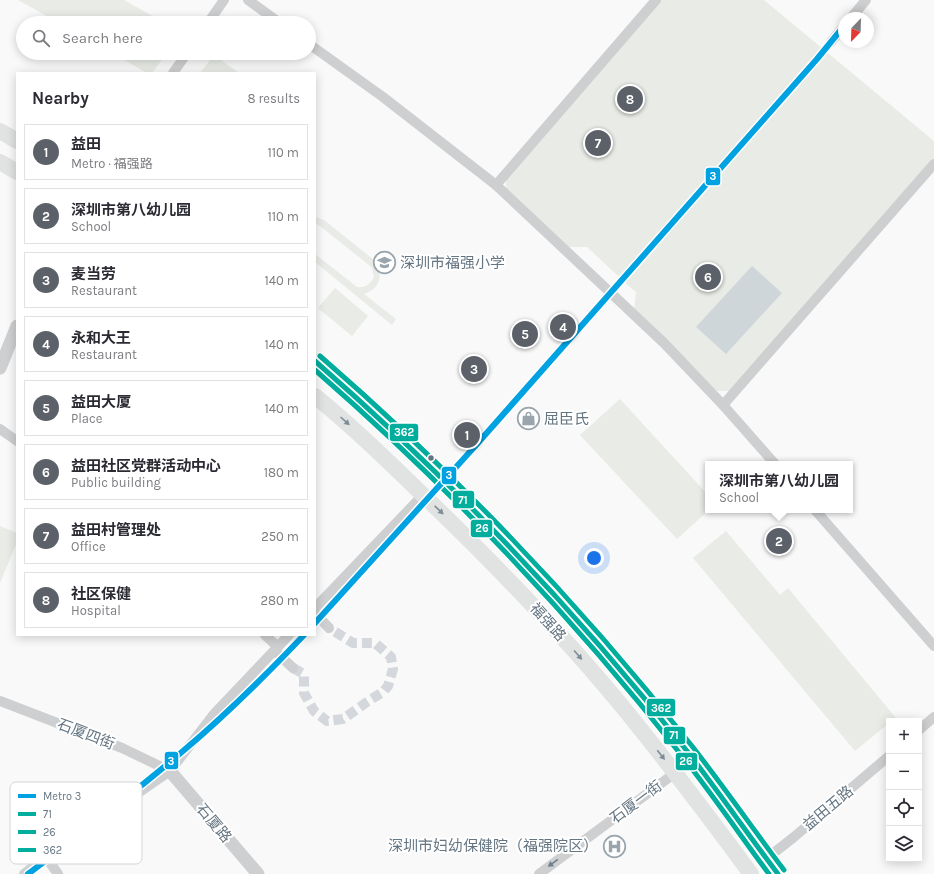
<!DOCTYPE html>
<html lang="en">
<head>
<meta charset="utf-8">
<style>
  :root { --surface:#fff; --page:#f2f2f3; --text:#2b2b33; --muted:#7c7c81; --line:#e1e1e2; --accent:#5c6169 }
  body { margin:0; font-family:Karla,"Noto Sans SC",sans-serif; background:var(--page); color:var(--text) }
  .controls { position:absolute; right:12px; bottom:12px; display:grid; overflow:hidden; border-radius:0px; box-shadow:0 2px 10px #0003 }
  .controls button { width:36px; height:36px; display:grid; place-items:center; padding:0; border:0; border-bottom:1px solid var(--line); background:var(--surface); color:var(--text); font:20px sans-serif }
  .compass { position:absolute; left:838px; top:12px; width:36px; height:36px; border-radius:50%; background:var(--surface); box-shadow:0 2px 10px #0003; rotate:203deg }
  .you { position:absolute; left:594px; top:558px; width:14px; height:14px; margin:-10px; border:3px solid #fff; border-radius:50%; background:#1a73e8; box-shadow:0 0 0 6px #1a73e833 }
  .badge { display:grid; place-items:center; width:26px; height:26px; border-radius:50%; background:var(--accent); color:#fff; font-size:13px; font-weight:700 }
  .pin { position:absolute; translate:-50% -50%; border:2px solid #fff; box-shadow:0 1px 4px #0006 }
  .popup { position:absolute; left:705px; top:461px; width:148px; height:52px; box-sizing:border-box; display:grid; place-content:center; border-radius:0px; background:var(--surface); filter:drop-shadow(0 1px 3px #0005); font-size:13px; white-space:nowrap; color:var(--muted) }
  .popup b { font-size:15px; color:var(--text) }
  .popup::after { content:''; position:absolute; left:50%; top:100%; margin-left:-8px; border:8px solid transparent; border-top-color:var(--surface) }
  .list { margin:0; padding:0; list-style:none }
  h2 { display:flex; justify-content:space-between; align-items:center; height:52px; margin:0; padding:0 16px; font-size:17px }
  h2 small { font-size:13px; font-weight:400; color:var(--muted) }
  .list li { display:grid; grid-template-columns:26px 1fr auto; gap:12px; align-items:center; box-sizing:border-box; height:56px; margin:0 8px 8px; padding:0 8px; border:1px solid var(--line); border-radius:0px }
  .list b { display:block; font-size:15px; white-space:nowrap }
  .list p { margin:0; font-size:13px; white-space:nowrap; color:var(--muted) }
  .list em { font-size:13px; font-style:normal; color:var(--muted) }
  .icon { flex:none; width:22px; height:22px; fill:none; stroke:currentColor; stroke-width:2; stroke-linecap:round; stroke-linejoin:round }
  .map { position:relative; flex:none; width:934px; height:874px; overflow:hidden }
  .search { position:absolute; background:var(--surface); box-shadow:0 2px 10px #0003; left:16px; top:16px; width:300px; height:44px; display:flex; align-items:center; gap:10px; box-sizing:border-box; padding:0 14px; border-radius:22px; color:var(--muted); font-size:15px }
  .panel { position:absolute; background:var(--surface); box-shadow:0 2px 10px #0003; left:16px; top:72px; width:300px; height:564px; border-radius:0px }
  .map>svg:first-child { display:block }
  .green { fill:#e8ebe6 }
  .water { fill:#ced6d9 }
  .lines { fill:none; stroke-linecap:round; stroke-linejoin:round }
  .minor-tunnel { stroke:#d4d8dc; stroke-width:10; stroke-dasharray:10 5; stroke-linecap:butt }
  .minor { stroke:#cecfd0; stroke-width:10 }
  .tertiary { stroke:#cecfd0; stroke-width:13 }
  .primary { stroke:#e1e2e2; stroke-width:16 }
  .bus-1-casing { stroke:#fff; stroke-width:8 }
  .bus-2-casing { stroke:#fff; stroke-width:8 }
  .bus-3-casing { stroke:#fff; stroke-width:8 }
  .bus-1 { stroke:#01ad9c; stroke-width:5 }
  .bus-2 { stroke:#01ad9c; stroke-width:5 }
  .bus-3 { stroke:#01ad9c; stroke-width:5 }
  .metro-1-casing { stroke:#fff; stroke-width:9 }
  .metro-1 { stroke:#00a2e1; stroke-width:6 }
  .oneway { fill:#7e8c96 }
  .oneway2 { fill:#707f8b }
  .bus-dot { fill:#657683; stroke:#fff; stroke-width:1.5 }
  .labels { text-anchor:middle; stroke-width:4; stroke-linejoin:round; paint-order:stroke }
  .poi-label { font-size:15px; fill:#657683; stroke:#fff; text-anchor:start }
  .street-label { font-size:15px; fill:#657683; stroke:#fff }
  .key { fill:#fff; stroke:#d1d6da; stroke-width:1 }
  .key-label { font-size:11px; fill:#657683 }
  .line-badge { stroke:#fff; stroke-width:1.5 }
  .badge-label { font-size:11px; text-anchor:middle; font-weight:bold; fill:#fff }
</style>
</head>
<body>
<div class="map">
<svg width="934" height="874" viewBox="0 0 934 874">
  <rect width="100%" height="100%" fill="#f9f9f9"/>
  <!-- green -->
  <g class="green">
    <polygon points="18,0 124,0 165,23 59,23"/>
    <polygon points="659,0 764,0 934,141 934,158 731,391 714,391 634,310 636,292 630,287 587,247 566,247 508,191 506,186 506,177"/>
    <polygon points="112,53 167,53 152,73 147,73"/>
    <polygon points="214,55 239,73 200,73"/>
    <path d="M315 217 324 220 374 260C384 273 381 289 364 294L396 319 392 325 315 262V254L357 287C365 288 370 285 374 277L372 268 369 265 320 226 315 223Z"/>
    <polygon points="335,288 368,316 352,336 318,308"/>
    <polygon points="620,399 708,495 709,510 677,539 580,435"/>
    <polygon points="0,526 17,533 17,542 0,583"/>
    <polygon points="726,531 780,595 788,588 896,718 891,721 889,721 889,723 855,751 693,558"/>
  </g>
  <!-- water -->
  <polygon class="water" points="752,266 782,293 726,354 696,327"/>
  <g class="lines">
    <!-- minor-tunnel -->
    <polyline class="minor-tunnel" points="293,668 304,674 304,693 314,711 327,721 343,719 367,702 383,692 388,686 393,669 391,657 375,643 353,643 329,628"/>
    <!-- minor -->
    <g class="minor">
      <polyline points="248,0 280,23"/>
      <polyline points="851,18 866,0"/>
      <polyline points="208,23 224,0"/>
      <polyline points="831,42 844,26"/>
      <polyline points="309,44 383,97 496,185 664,343 723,405 775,464"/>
      <polyline points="173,73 187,53"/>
      <polyline points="496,185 656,0"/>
      <polyline points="723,405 934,164"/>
      <polyline points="0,429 17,441"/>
      <polyline points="815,510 934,646"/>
      <polyline points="315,608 423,495"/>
      <polyline points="315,613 329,628"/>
      <polyline points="265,635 278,647"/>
      <polyline points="275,651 293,668"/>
      <polyline points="0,701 122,748 170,771"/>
      <polyline points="919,730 934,717"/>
      <polyline points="46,857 58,874"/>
      <polyline points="766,859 794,837 889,756"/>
      <polyline points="24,874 46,857 170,771 214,714 289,635"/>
      <polyline points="539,874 675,773"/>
    </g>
    <!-- tertiary -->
    <g class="tertiary">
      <polyline points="0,368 17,326"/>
      <polyline points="170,771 258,874"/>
    </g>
    <!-- primary -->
    <g class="primary">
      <polyline points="0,131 17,141"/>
      <polyline points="0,162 17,172"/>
      <path d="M315 361C452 477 575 610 687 751 718 791 747 833 778 874"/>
      <path d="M315 396C353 427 388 461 423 495 496 565 567 638 630 716 672 768 712 821 751 874"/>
    </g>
    <defs>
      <path id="bus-1" d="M315 361C451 480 575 609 687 751 718 791 747 833 778 874"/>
      <path id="bus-2" d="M315 370C449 487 572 616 682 756 712 794 740 835 769 874"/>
      <path id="bus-3" d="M320 356C457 475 580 604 692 746 724 787 753 829 784 870"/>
    </defs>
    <!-- bus-1 casing -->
    <use href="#bus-1" class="bus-1-casing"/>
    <!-- bus-2 casing -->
    <use href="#bus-2" class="bus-2-casing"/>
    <!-- bus-3 casing -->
    <use href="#bus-3" class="bus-3-casing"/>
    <!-- bus-1 -->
    <use href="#bus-1" class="bus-1"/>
    <!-- bus-2 -->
    <use href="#bus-2" class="bus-2"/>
    <!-- bus-3 -->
    <use href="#bus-3" class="bus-3"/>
    <defs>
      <g id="metro-1">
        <polyline points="315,623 477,444 817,59 844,26"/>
        <path d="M28 874C80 834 133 794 183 751 226 715 266 675 304 635"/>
      </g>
    </defs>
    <!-- metro-1 casing -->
    <use href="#metro-1" class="metro-1-casing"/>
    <!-- metro-1 -->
    <use href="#metro-1" class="metro-1"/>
  </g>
  <!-- one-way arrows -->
  <defs><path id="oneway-solid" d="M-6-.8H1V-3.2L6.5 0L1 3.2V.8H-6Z"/></defs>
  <g class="oneway">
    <use href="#oneway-solid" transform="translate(345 421) rotate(42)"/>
    <use href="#oneway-solid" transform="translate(439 510) rotate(43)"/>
    <use href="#oneway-solid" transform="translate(578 655) rotate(49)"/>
    <use href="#oneway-solid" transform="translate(661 755) rotate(52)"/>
  </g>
  <use class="oneway2" href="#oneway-solid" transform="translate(553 863) rotate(144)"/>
  <!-- icons -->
  <defs>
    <symbol id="school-ring" viewBox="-11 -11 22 22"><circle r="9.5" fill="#fff" stroke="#99a4ac" stroke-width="1.5"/><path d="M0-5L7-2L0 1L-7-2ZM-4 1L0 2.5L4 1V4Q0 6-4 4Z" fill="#99a4ac"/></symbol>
    <symbol id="shop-ring" viewBox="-11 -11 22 22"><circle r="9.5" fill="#fff" stroke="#99a4ac" stroke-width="1.5"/><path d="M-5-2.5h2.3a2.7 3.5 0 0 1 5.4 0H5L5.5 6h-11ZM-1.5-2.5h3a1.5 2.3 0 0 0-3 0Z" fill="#99a4ac"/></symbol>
    <symbol id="hospital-ring" viewBox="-11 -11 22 22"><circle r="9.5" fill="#fff" stroke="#99a4ac" stroke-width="1.5"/><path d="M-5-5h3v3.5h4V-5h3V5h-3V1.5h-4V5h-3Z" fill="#99a4ac"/></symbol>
  </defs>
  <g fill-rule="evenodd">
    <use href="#school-ring" x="372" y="250" width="25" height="25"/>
    <use href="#shop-ring" x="516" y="406" width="25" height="25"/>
    <use href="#hospital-ring" x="602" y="834" width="25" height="25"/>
  </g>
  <!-- markers -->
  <circle class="bus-dot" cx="431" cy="458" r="3.5"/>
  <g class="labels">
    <!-- poi labels -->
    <g class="poi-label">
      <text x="400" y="268">深圳市福强小学</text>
      <text x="544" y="424">屈臣氏</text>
      <text x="598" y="851" text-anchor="end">深圳市妇幼保健院（福强院区）</text>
    </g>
    <!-- street labels -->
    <g class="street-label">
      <text transform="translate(548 622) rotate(48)" y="5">福强路</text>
      <text transform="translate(86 734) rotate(21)" y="5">石厦四街</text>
      <text transform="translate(636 802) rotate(-37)" y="5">石厦一街</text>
      <text transform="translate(828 808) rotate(-40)" y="5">益田五路</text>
      <text transform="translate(214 823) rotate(50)" y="5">石厦路</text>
    </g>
  </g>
  <!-- legend -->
  <rect x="10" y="782" width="132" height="82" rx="6" class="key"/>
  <rect x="18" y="794" width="18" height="4" fill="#00a2e1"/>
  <rect x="18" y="812" width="18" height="4" fill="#01ad9c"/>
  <rect x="18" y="830" width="18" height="4" fill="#01ad9c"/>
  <rect x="18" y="848" width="18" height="4" fill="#01ad9c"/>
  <g class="key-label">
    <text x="43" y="800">Metro 3</text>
    <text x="43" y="818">71</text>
    <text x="43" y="836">26</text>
    <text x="43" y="854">362</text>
  </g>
  <g class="line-badge">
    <rect x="705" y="167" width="16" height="19" rx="4" fill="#00a2e1"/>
    <rect x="389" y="423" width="30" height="19" rx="4" fill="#01ad9c"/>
    <rect x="441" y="466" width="16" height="19" rx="4" fill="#00a2e1"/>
    <rect x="452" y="490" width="23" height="19" rx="4" fill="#01ad9c"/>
    <rect x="470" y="519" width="23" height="19" rx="4" fill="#01ad9c"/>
    <rect x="646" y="698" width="30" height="19" rx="4" fill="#01ad9c"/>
    <rect x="663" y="726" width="23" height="19" rx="4" fill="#01ad9c"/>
    <rect x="164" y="751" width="15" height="19" rx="4" fill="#00a2e1"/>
    <rect x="675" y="752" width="23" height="19" rx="4" fill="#01ad9c"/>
  </g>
  <g class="badge-label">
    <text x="713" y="180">3</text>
    <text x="404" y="436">362</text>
    <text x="449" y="479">3</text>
    <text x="463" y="504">71</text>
    <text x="482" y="532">26</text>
    <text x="661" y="712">362</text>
    <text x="674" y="739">71</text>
    <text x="171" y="765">3</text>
    <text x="686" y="765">26</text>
  </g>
</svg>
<div class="controls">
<button>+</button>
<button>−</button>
<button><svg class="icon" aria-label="locate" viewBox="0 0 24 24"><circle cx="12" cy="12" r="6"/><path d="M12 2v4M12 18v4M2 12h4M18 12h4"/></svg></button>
<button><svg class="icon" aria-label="layers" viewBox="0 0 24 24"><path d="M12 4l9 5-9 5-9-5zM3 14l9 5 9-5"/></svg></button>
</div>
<svg class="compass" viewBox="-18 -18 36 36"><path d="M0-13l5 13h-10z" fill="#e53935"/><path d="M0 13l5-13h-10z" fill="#7c7c81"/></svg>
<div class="you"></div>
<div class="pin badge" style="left:467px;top:435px">1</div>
<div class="pin badge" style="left:779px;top:541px">2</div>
<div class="popup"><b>深圳市第八幼儿园</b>School</div>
<div class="pin badge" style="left:474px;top:369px">3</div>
<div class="pin badge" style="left:563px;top:327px">4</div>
<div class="pin badge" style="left:525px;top:334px">5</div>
<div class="pin badge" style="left:708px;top:277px">6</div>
<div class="pin badge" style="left:598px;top:143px">7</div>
<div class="pin badge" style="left:630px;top:99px">8</div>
<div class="search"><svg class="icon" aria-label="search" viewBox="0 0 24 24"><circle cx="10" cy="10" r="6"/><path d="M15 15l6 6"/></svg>Search here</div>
<section class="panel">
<h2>Nearby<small>8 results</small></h2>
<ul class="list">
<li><span class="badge">1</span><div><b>益田</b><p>Metro · 福强路</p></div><em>110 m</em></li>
<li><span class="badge">2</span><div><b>深圳市第八幼儿园</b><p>School</p></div><em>110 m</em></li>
<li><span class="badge">3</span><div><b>麦当劳</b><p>Restaurant</p></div><em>140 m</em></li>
<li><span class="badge">4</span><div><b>永和大王</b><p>Restaurant</p></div><em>140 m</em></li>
<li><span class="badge">5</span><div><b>益田大厦</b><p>Place</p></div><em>140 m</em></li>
<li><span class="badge">6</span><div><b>益田社区党群活动中心</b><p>Public building</p></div><em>180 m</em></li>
<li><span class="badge">7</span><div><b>益田村管理处</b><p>Office</p></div><em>250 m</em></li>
<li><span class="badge">8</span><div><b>社区保健</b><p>Hospital</p></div><em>280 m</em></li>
</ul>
</section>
</div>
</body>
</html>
